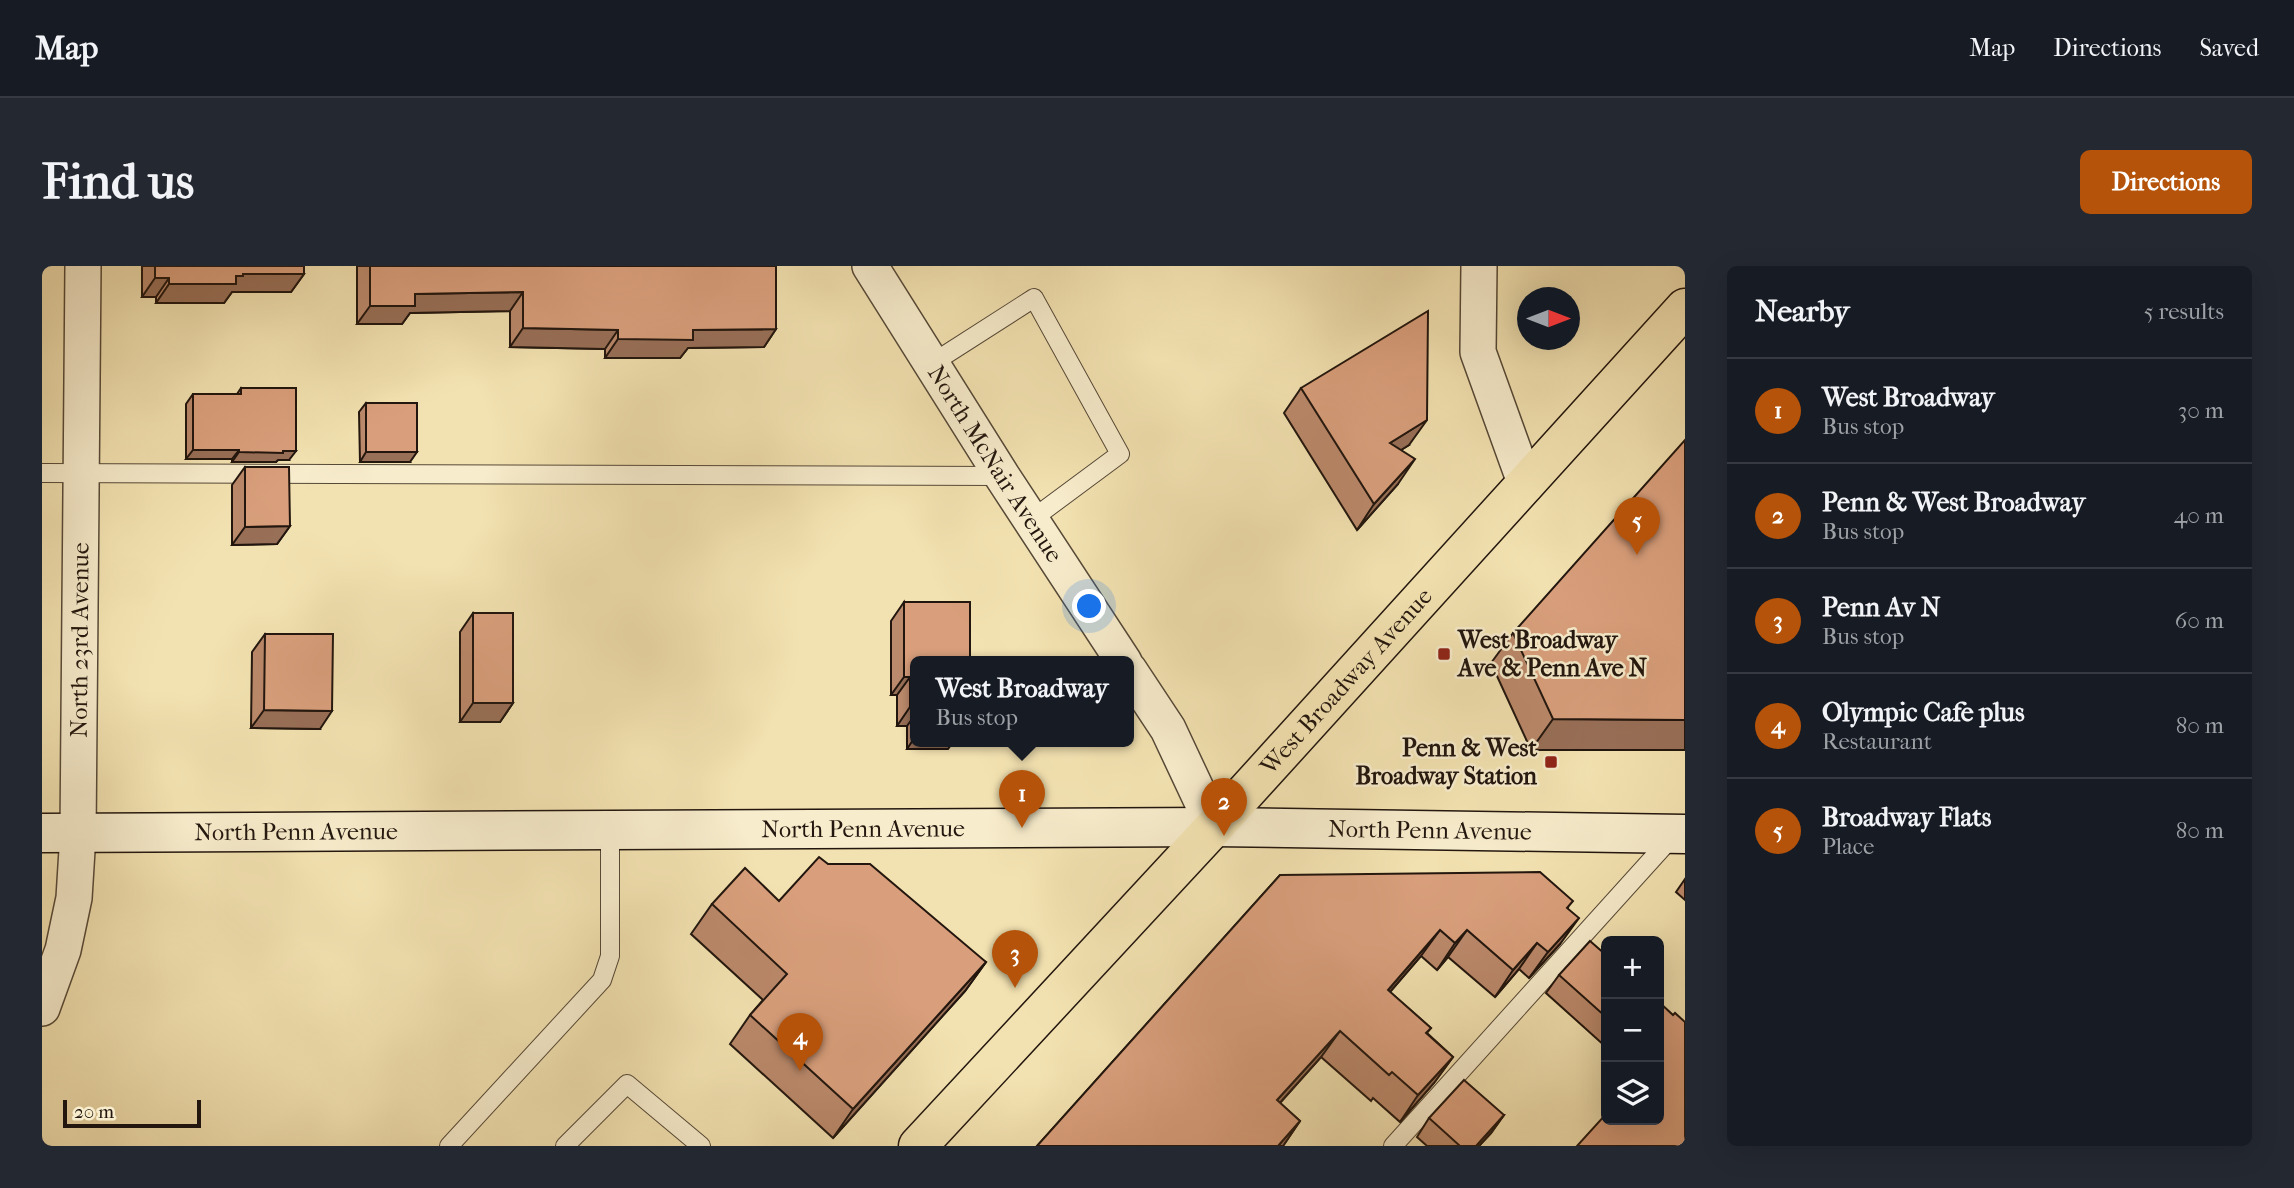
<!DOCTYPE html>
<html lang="en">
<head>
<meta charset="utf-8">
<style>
  :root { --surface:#171b24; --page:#242831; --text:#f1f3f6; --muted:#9ea1a6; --line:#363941; --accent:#b45309 }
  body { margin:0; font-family:"IM FELL French Canon",serif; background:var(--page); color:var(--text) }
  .controls { position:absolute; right:21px; bottom:21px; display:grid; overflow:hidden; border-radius:10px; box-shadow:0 7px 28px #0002 }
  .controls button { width:63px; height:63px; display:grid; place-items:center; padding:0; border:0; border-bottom:2px solid var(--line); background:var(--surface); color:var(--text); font:35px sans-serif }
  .compass { position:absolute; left:1475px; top:21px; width:63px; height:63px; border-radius:50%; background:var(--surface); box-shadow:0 7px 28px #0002; rotate:90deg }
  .scale { position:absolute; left:21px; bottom:18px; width:138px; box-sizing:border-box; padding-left:7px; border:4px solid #22160e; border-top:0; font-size:19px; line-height:24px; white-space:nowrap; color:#22160e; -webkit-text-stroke:5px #f7eccc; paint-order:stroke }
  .you { position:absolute; left:1048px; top:341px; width:24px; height:24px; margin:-18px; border:5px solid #fff; border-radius:50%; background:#1a73e8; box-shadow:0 0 0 10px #1a73e833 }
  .badge { display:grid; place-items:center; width:46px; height:46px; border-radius:50%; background:var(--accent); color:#fff; font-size:23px; font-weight:700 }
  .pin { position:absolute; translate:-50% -58px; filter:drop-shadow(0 2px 4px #0008) }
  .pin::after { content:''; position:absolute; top:37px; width:24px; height:21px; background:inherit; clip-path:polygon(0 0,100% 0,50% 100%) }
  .popup { position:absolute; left:868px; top:390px; width:224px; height:91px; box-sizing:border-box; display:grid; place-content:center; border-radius:10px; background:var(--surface); filter:drop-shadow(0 2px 5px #0005); font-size:23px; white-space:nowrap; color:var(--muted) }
  .popup b { font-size:26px; color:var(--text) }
  .popup::after { content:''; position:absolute; left:50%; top:100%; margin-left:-14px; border:14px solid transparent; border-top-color:var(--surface) }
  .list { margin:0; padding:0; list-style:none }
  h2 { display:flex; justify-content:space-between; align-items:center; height:91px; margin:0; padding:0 28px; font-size:30px }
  h2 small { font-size:23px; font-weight:400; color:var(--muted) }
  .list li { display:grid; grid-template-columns:46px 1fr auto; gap:21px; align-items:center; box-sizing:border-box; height:105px; padding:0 28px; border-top:2px solid var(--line) }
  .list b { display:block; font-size:26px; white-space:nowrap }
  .list p { margin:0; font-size:23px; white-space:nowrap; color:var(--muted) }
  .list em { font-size:23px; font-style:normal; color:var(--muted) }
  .icon { flex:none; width:38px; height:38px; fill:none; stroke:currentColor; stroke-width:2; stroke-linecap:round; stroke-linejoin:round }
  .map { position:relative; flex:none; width:1643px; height:880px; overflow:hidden; border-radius:10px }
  header { display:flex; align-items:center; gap:42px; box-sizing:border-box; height:98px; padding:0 35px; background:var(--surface); border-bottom:2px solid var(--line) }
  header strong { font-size:33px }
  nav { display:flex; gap:38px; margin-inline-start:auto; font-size:24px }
  .intro { display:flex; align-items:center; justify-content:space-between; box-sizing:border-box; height:168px; padding:0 42px }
  h1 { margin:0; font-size:49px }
  .button { padding:18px 32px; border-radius:10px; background:var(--accent); color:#fff; font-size:24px; font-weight:700 }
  main { display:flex; gap:42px; padding:0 42px }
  aside { flex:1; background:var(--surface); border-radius:10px; box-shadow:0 7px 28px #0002 }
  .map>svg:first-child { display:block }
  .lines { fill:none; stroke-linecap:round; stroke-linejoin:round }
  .service-casing { stroke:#564937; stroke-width:20 }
  .minor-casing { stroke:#564937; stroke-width:38 }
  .secondary-casing { stroke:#22160e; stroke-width:41 }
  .primary-casing { stroke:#22160e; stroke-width:41 }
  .service { stroke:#f7eccc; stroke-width:18 }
  .minor { stroke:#f7eccc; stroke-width:35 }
  .secondary { stroke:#f7eccc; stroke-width:38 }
  .primary { stroke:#f3e2b1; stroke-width:38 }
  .wall { fill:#bb896b; stroke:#22160e; stroke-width:2 }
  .shaded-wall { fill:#986f57; stroke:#22160e; stroke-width:2 }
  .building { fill:#d99f7c; stroke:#22160e; stroke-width:2 }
  .poi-dot { fill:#8f2418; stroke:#f7eccc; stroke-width:2.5 }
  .labels { text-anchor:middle; stroke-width:5; stroke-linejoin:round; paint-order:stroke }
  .street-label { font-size:24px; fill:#22160e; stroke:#f7eccc }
  .poi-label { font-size:24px; font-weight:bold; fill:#22160e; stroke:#f7eccc; text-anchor:start }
</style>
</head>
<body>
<header>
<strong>Map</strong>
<nav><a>Map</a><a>Directions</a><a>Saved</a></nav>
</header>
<div class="intro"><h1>Find us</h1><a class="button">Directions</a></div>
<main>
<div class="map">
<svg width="1643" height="880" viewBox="0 0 1643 880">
  <rect width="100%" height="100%" fill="#f3e2b1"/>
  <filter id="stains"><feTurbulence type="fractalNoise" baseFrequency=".00286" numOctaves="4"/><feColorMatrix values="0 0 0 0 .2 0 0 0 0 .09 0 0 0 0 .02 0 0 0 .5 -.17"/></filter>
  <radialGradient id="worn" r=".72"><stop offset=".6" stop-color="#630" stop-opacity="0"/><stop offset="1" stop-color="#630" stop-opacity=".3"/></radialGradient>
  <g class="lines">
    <defs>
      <g id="service">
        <polyline points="889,98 992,32 1078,188 989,254"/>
        <polyline points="0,207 960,210"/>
        <polyline points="407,880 560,714 568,690 568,564"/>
        <polyline points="523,880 585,818 659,880"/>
        <polyline points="1351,880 1630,571"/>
      </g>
      <g id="minor">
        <path id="s1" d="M828 0 960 210 1082 396"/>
        <polyline points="1437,0 1436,86 1484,219"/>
        <polyline points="1087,404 1126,463 1172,561"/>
        <path id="s2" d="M0 742 21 684 32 632 36 568 41 0"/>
      </g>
      <g id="secondary">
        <path id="s3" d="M0 567 1172 561 1643 568"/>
      </g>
      <g id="primary">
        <path id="s4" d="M876 880 1172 561 1643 42"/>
      </g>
    </defs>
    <!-- service casing -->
    <use href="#service" class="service-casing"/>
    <!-- minor casing -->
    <use href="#minor" class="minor-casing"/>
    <!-- secondary casing -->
    <use href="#secondary" class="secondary-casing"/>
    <!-- primary casing -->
    <use href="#primary" class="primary-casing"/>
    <!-- service -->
    <use href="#service" class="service"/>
    <!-- minor -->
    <use href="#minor" class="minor"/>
    <!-- secondary -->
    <use href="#secondary" class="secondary"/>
    <!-- primary -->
    <use href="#primary" class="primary"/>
  </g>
  <!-- wall -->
  <g class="wall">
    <polygon points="100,0 262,0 262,8 249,26 190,26 182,37 114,37 114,31 100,31"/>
    <polygon points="315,0 734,0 734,63 722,81 646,82 638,92 563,92 563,83 468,81 468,45 368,47 360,58 315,58"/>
    <polygon points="199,122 247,194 236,194 234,196 190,196 190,193 144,193 144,138 151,128 195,128"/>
    <polygon points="1259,122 1367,179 1359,184 1356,218 1315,264 1242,147"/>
    <polygon points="324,137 368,196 318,196 317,146"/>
    <polygon points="203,201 248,260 235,278 190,279 190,219"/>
    <polygon points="862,336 873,396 873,476 906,483 865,483 865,460 855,460 855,429 849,429 849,355"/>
    <polygon points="431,347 471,437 458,456 418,456 418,366"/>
    <polygon points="1471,367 1643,484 1489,484 1449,397"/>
    <polygon points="223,368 278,463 209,462 210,386"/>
    <polygon points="786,598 944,696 923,725 791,872 688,778 708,749 721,734 649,668 670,638 737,635"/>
    <polygon points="1238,609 1526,642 1518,678 1487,712 1477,703 1453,731 1406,691 1395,704 1379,690 1348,726 1389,762 1385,767 1411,791 1392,817 1358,856 1331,832 1329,835 1279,791 1238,837 1258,855 1241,880 995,880"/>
    <polygon points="1643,613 1643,634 1634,626"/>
    <polygon points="1564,689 1564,781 1504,727 1517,709"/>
    <polygon points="1462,849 1449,867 1437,880 1385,880 1375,871 1387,852"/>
  </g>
  <!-- shaded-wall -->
  <g class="shaded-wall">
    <polygon points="201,8 262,8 249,26 190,26 182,37 114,37 127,18 194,10"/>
    <polygon points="113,12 127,12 114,31 100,31"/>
    <polygon points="481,26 468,45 368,47 360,58 315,58 328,40 373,28"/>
    <polygon points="481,62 576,64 563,83 468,81"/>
    <polygon points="734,63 722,81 646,82 638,92 563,92 576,73 651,64"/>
    <polygon points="1385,154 1367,179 1330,202 1348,177"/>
    <polygon points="151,184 197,184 190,193 144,193"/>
    <polygon points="241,185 254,185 247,194 236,194 234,196 190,196 197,186"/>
    <polygon points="324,186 375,186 368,196 318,196"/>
    <polygon points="1373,193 1356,218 1315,264 1332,238"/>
    <polygon points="248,260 235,278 190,279 203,261"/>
    <polygon points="862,411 868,411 855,429 849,429"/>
    <polygon points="431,437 471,437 458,456 418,456"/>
    <polygon points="868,441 873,441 873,449 865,460 855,460"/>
    <polygon points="222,444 290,445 278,463 209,462"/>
    <polygon points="1511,453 1643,454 1643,484 1489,484"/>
    <polygon points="873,471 873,476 911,476 906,483 865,483"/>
    <polygon points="1537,652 1518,678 1487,712 1506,686"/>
    <polygon points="1398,664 1379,690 1327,750 1346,724"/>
    <polygon points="1425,664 1406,691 1395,704 1413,677"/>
    <polygon points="1495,677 1477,703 1453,731 1471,704"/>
    <polygon points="944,696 923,725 791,872 811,843"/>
    <polygon points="1298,765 1279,791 1216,861 1235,834"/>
    <polygon points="1411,791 1392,817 1358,856 1376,829"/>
    <polygon points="1462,849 1449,867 1437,880 1434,880"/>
    <polygon points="1258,855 1241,880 1236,880"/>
  </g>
  <!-- building -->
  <g class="building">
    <polygon points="113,0 262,0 262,8 201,8 201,10 194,10 194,18 127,18 127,12 113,12"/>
    <polygon points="328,0 734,0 734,63 651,64 651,74 576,73 576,64 481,62 481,26 373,28 373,40 328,40"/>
    <polygon points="1386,45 1385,154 1348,177 1373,193 1332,238 1259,122"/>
    <polygon points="199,122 254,122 254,185 241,185 241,187 197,186 197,184 151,184 151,128 199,128"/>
    <rect x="324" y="137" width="51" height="49"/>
    <polygon points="1643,174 1643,454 1511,453 1471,367"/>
    <polygon points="203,201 247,201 248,260 203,261"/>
    <polygon points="862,336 928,336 928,396 873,396 873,441 868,441 868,411 862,411"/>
    <rect x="431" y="347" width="40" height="90"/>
    <polygon points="223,368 291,368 290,445 222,444"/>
    <polygon points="777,591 786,598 828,598 944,696 811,843 708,749 745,708 670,638 703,602 737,635"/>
    <polygon points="1498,606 1531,635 1525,642 1537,652 1506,686 1495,677 1471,704 1425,664 1413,677 1398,664 1346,724 1389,762 1384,767 1411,791 1376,829 1350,806 1347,809 1298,765 1235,834 1258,855 1236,880 995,880 1238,609"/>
    <polygon points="1548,675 1564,689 1564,751 1517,709"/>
    <polygon points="1617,736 1631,749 1633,747 1643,756 1643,880 1535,880 1564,848 1564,854 1617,854"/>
    <polygon points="1422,814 1462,849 1434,880 1418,880 1387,852"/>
  </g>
  <!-- markers -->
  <g class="poi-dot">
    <rect x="1395" y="381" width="14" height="14" rx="3.5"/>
    <rect x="1502" y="489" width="14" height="14" rx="3.5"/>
  </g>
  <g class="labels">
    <!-- street labels -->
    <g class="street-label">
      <text dy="8" stroke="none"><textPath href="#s1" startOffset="234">North McNair Avenue</textPath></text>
      <text dy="8" stroke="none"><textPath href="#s2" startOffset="373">North 23rd Avenue</textPath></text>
      <text dy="8" stroke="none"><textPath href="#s4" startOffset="632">West Broadway Avenue</textPath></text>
      <text dy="8" stroke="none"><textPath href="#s3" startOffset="821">North Penn Avenue</textPath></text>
      <text dy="8" stroke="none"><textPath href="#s3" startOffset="1388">North Penn Avenue</textPath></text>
      <text dy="8" stroke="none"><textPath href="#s3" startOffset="254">North Penn Avenue</textPath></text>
    </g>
    <!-- poi labels -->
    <g class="poi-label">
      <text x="1416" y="382">West Broadway<tspan x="1416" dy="28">Ave &amp; Penn Ave N</tspan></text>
      <text x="1495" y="490" text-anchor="end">Penn &amp; West<tspan x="1495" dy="28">Broadway Station</tspan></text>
    </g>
  </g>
  <rect width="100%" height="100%" filter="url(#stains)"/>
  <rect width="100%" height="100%" fill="url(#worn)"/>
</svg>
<div class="controls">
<button>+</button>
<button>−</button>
<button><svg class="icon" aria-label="layers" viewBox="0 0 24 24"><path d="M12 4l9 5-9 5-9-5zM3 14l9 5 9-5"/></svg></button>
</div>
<svg class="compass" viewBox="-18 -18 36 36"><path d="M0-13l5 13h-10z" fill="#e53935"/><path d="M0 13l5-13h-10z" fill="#9ea1a6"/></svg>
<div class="scale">20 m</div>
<div class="you"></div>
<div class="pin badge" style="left:980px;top:562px">1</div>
<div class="popup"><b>West Broadway</b>Bus stop</div>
<div class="pin badge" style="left:1182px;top:570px">2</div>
<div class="pin badge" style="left:973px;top:722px">3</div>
<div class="pin badge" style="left:758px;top:805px">4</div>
<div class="pin badge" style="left:1595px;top:289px">5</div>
</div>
<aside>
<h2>Nearby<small>5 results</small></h2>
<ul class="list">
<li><span class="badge">1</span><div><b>West Broadway</b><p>Bus stop</p></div><em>30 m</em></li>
<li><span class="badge">2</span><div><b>Penn &amp; West Broadway</b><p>Bus stop</p></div><em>40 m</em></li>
<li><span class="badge">3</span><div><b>Penn Av N</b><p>Bus stop</p></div><em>60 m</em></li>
<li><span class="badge">4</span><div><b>Olympic Cafe plus</b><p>Restaurant</p></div><em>80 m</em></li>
<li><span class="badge">5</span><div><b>Broadway Flats</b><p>Place</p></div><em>80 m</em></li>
</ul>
</aside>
</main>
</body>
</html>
